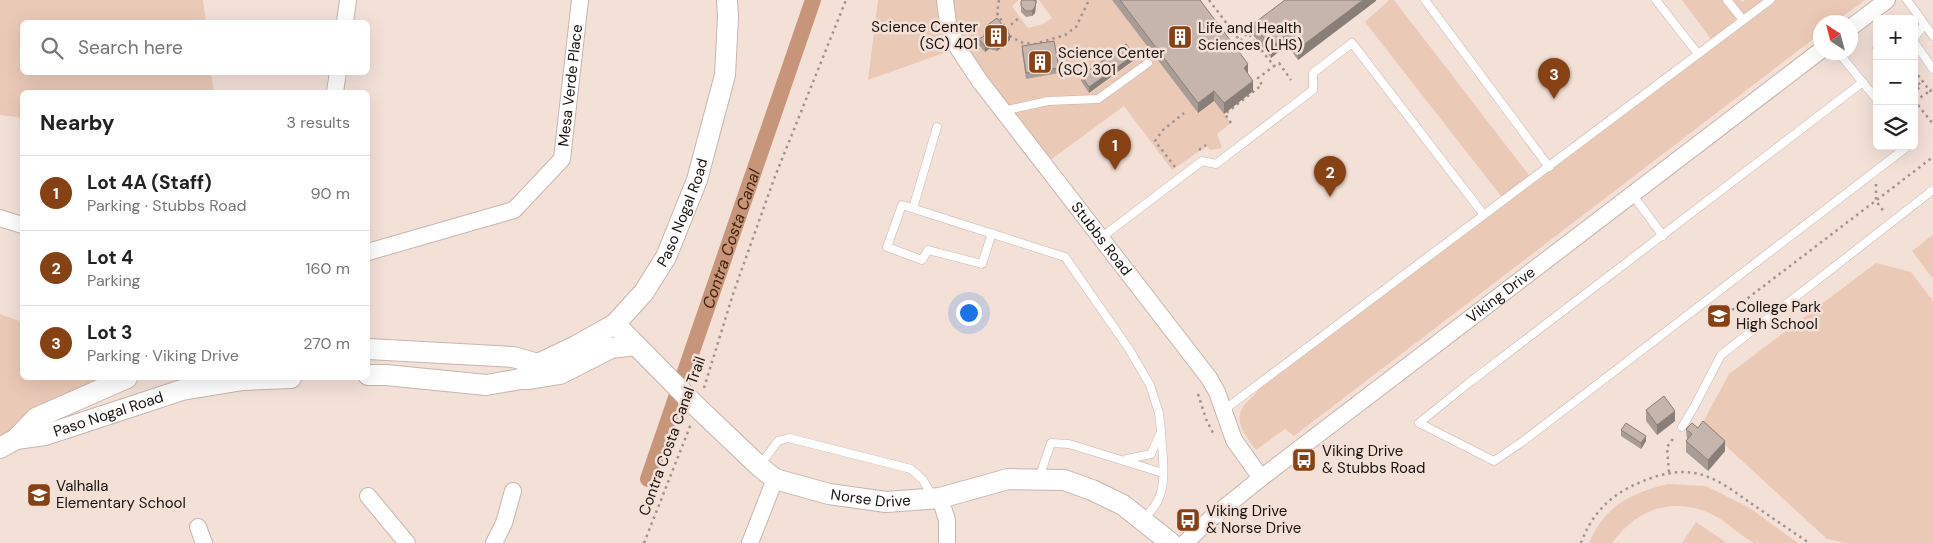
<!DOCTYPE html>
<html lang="en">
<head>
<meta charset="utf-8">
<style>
  :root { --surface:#fff; --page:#f6f6f6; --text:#222; --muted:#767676; --line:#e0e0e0; --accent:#864215 }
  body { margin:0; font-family:"DM Sans",sans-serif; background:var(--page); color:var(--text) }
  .controls { position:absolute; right:15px; top:15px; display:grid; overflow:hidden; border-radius:8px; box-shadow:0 5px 20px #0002 }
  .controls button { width:45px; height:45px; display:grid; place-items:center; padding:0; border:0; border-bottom:1px solid var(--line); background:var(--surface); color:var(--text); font:25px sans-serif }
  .compass { position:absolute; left:1813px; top:15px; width:45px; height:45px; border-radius:50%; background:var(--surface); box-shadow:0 5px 20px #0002; rotate:324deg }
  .you { position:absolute; left:968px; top:312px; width:18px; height:18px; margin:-12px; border:4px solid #fff; border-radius:50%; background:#1a73e8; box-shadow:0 0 0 8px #1a73e833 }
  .badge { display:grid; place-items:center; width:32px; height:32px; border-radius:50%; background:var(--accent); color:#fff; font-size:16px; font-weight:700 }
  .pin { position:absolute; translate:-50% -41px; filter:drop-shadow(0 1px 2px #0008) }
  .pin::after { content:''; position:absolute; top:26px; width:18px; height:15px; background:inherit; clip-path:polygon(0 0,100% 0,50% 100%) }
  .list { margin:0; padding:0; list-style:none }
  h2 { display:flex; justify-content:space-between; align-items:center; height:65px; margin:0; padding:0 20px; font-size:21px }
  h2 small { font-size:16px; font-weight:400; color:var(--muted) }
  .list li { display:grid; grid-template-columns:32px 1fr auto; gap:15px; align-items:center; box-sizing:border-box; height:75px; padding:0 20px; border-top:1px solid var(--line) }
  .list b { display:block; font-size:19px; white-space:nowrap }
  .list p { margin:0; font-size:16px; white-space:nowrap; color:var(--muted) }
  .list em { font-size:16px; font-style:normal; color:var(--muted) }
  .icon { flex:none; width:28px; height:28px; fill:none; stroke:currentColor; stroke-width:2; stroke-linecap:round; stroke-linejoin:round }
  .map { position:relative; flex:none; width:1933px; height:543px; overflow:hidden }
  .search { position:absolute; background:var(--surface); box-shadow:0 5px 20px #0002; left:20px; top:20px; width:350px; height:55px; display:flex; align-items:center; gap:12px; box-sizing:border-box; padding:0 18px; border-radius:8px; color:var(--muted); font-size:19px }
  .panel { position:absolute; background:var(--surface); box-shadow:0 5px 20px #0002; left:20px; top:90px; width:350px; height:290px; border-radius:8px }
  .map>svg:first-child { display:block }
  .green { fill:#ebc9b7; fill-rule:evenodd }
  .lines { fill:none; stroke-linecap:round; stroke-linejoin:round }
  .canal { stroke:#c79579; stroke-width:16 }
  .service-casing { stroke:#c6b6ad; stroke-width:9 }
  .minor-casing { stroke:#c6b6ad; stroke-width:18 }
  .tertiary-casing { stroke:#c6b6ad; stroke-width:22 }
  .path { stroke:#a1938d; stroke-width:2.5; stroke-dasharray:2.5 4; stroke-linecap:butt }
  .service { stroke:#fff; stroke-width:8 }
  .minor { stroke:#fff; stroke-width:16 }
  .tertiary { stroke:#fff; stroke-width:20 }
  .wall { fill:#a99c94 }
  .shaded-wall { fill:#8a7f78 }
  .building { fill:#c5b5ac; stroke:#8a7f78 }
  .labels { text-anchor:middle; stroke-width:5; stroke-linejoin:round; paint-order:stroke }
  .poi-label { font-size:15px; fill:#18120f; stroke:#f3e1d8; text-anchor:start }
  .street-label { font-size:15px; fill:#18120f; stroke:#f3e1d8 }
  .water-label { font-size:16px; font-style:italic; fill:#43210c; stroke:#f3e1d8 }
</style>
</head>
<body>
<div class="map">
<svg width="1933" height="543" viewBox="0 0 1933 543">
  <rect width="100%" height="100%" fill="#f3e1d8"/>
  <!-- green -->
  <g class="green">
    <polygon points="0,0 203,0 206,22 22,22 22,72 211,73 214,92 22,92 22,120 17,117 0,115"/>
    <path d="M878 0H1019L1012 6 1028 28 1043 24 1052 18 1039 0H1112L1198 113 1215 101 1231 123 1217 134 1222 148 1210 150 1207 146 1172 170 1124 106 1045 164 958 48 868 80ZM1134 61 1090 93 1081 82V81Z"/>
    <path d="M1389 0H1394L1532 179 1713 42 1682 0H1741L1742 2 1745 0H1865L1835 22H1820V34L1294 436 1285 429 1256 450C1248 439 1234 424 1242 409 1247 399 1257 397 1261 383L1504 200 1365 22Z"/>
    <polygon points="1933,235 1933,279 1912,251"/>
    <polygon points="1876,263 1911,272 1933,301 1933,543 1846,543 1827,539 1702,424 1729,374"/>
    <polygon points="0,314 22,322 22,378 127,378 0,448"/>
    <path d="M1668 484 1706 486 1750 508 1798 543C1788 543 1763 543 1755 543 1745 540 1728 523 1717 517 1677 495 1638 507 1612 543H1589C1606 505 1629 494 1668 484Z"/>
    <polygon points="1696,522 1727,543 1682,543"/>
  </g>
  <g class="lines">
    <!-- canal -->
    <path class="canal" id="s1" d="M648 479 813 0"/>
    <defs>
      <g id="service">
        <polyline points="1425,0 1549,167"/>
        <polyline points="1656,0 1698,54"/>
        <polyline points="1727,0 1743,20"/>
        <polyline points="1907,0 1933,36"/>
        <polyline points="1914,38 1924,25"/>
        <polyline points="1914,42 1933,69"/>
        <polyline points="1838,52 1877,100"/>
        <polyline points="1863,82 1470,382 1419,423 1494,461 1522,442 1908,146"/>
        <polyline points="1003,111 1048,101 1098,99 1148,63"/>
        <polyline points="1632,194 1663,236"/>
        <polyline points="913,208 937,127"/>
        <polyline points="992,233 982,264 928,250 922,260 887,247 902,205 1065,257 1129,349 1150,385 1159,413 1161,432"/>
        <polyline points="1102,237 1202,161 1216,164 1313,90 1313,73 1352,43 1484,215"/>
        <polyline points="1224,410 1770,0"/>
        <polyline points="1682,427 1694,407 1721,355 1933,190"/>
        <path d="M1127 459 1151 454 1161 432C1162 455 1169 487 1154 507 1151 511 1147 515 1143 519"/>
        <polyline points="760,465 778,441 789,438 911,469 923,480 933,498"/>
        <polyline points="1039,478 1051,443 1069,444 1163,473"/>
      </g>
      <g id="minor">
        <path id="s2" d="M945 0 948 24 958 48 979 80 1209 378 1217 392 1234 440 1261 478"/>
        <polyline points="345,22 348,0"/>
        <polyline points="1850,28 1887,0"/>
        <polyline points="335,92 338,72"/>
        <polyline points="0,218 22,225"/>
        <path id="s3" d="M368 252 514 210 562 159 580 0"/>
        <polyline points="368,496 407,543"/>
        <polyline points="940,498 947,520 947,543"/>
        <polyline points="198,527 204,543"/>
        <polyline points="494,543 504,523 513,491"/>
        <polyline points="750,543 775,479"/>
        <path id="s4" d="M1185 543 1209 520 1261 478 1820 51"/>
      </g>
      <g id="tertiary">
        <path id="s5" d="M615 324 698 408 759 466 775 479 829 494 886 502 940 498 1008 479 1064 480 1092 490 1123 505 1171 543"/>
        <polyline points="368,349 513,357 538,364 521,379 486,385 386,375 368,375"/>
        <path id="s6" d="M538 364 576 346 615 324 644 292 666 257 697 180 725 75 728 17 727 0"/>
        <polyline points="521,379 529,379 560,374 611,348 636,345"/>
        <path id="s7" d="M16 439 45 435 182 390 243 380 291 378"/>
        <polyline points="0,448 16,439 36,418 127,378"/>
      </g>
    </defs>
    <!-- service casing -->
    <use href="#service" class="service-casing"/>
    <!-- minor casing -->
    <use href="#minor" class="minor-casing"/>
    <!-- tertiary casing -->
    <use href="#tertiary" class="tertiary-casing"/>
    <!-- path -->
    <g class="path">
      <polyline points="999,0 997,13 1011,37 1023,43 1035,44 1065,35 1076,27 1089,0"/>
      <polyline points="1035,0 1036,2 1039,0"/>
      <polyline points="1209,0 1240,41 1248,33 1274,66 1279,63 1291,80"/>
      <polyline points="1006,29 1020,17"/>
      <polyline points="1873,47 1877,51"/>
      <polyline points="1914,70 1930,91 1933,89"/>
      <polyline points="1914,78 1921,86 1914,92"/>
      <polyline points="1914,100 1933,124"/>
      <polyline points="1915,101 1930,91"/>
      <polyline points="1231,123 1225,114 1262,85 1258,78 1274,66"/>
      <polyline points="1199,150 1206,145"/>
      <polyline points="1175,167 1155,141 1163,130 1184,113"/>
      <polyline points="1876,184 1876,201 1885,213"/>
      <polyline points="1727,314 1933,157"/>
      <polyline points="704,388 733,294 774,179 846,0"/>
      <polyline points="1198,394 1206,419 1214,435"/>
      <polyline points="1669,472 1667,447 1675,436"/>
      <polyline points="644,543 691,424"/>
      <path d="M1581 543C1590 518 1606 499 1630 487 1650 477 1676 468 1699 474 1719 479 1736 493 1752 504 1771 517 1790 530 1809 543"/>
    </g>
    <!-- service -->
    <use href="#service" class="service"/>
    <!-- minor -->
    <use href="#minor" class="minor"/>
    <!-- tertiary -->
    <use href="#tertiary" class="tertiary"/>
  </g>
  <!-- wall -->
  <g class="wall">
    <polygon points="1112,0 1200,0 1253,91 1224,114 1214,101 1198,113"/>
    <polygon points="1376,0 1298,60 1287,45 1271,58 1253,35 1253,24"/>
    <polygon points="1021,1 1036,7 1035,13 1032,16 1026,17 1021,12"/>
    <polygon points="979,39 1010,40 997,51 989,49 985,52 979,45"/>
    <polygon points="1022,46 1059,68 1059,73 1026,79 1022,52"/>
    <polygon points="1134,60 1089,93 1081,81 1081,76"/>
    <polygon points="1646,410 1675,421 1657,435 1646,421"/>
    <polygon points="1686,429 1725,451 1708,471 1686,452 1686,441 1687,440"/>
    <polygon points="1621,430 1646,441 1641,449 1621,436"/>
  </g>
  <!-- shaded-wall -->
  <g class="shaded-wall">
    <polygon points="1363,0 1376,0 1376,1 1298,60 1298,49"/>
    <polygon points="1036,2 1035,13 1032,16 1032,11"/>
    <polygon points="1010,35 1010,40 997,51 997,46"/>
    <polygon points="1287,35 1287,45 1271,58 1271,47"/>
    <polygon points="989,44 989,49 985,52 985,46"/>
    <polygon points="1134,55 1134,60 1089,93 1089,87"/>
    <polygon points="1248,64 1248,75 1244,68"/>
    <polygon points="1253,81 1253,91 1224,114 1224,103"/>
    <polygon points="1214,91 1214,101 1198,113 1198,103"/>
    <polygon points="1675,411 1675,421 1657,435 1657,425"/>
    <polygon points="1646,436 1646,441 1641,449 1641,443"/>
    <polygon points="1725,441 1725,451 1708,471 1708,460"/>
  </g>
  <!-- building -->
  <g class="building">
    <polygon points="1022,0 1034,0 1036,2 1035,7 1032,11 1026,11 1021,6 1021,1"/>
    <polygon points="1120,0 1200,0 1248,64 1244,68 1253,81 1224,103 1214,91 1198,103"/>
    <polygon points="1285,0 1363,0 1298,49 1287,35 1271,47 1253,24"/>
    <polygon points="997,18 1010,35 997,46 989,44 985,46 979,39 984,36 985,27"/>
    <polygon points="1054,41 1059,68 1026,73 1022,46"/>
    <polygon points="1126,44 1134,55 1089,87 1081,76"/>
    <polygon points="1664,396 1675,411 1657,425 1646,410"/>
    <polygon points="1703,421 1725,441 1708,460 1686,441 1692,434 1686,429 1692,423 1698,428"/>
    <polygon points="1626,423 1646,436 1641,443 1621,430"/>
  </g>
  <!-- icons -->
  <defs>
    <symbol id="building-square" viewBox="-11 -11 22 22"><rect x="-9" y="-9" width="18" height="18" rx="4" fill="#864215" stroke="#f3e1d8"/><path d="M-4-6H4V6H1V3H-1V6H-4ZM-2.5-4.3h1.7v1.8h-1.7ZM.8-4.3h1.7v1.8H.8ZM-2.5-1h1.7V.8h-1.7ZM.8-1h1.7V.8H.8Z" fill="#fff"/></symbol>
    <symbol id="school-square" viewBox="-11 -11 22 22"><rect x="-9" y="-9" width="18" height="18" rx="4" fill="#864215" stroke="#f3e1d8"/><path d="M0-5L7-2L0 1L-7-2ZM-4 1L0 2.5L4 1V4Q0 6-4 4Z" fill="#fff"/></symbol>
    <symbol id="bus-square" viewBox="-11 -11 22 22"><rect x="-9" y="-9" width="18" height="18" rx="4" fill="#864215" stroke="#f3e1d8"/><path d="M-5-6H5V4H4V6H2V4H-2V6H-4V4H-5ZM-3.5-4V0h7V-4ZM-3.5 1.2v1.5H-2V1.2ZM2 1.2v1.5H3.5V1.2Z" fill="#fff"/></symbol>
  </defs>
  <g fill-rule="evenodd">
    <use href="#building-square" x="982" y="22" width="28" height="28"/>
    <use href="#building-square" x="1166" y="23" width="28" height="28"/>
    <use href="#building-square" x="1026" y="48" width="28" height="28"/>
    <use href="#school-square" x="1705" y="302" width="28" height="28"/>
    <use href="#bus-square" x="1290" y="446" width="28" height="28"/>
    <use href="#school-square" x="25" y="481" width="28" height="28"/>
    <use href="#bus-square" x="1174" y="506" width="28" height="28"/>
  </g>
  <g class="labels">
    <!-- poi labels -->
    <g class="poi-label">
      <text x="978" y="32" text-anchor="end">Science Center<tspan x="978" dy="17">(SC) 401</tspan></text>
      <text x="1198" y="33">Life and Health<tspan x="1198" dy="17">Sciences (LHS)</tspan></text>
      <text x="1058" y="58">Science Center<tspan x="1058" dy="17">(SC) 301</tspan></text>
      <text x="1736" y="312">College Park<tspan x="1736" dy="17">High School</tspan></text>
      <text x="1322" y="456">Viking Drive<tspan x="1322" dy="17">&amp; Stubbs Road</tspan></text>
      <text x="56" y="491">Valhalla<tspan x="56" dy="17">Elementary School</tspan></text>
      <text x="1206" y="516">Viking Drive<tspan x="1206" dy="17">&amp; Norse Drive</tspan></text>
    </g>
    <!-- street labels -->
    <g class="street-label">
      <text dy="5" stroke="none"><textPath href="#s3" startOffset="296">Mesa Verde Place</textPath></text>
      <text dy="5" stroke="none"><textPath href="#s6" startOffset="219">Paso Nogal Road</textPath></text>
      <text dy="5" stroke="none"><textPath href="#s2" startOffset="289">Stubbs Road</textPath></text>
      <text dy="5" stroke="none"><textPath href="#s4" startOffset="402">Viking Drive</textPath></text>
      <text dy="5" stroke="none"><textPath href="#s7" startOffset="96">Paso Nogal Road</textPath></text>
      <text transform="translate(672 436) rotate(-70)" y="5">Contra Costa Canal Trail</text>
      <text dy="5" stroke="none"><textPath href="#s5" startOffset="321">Norse Drive</textPath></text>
    </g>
    <!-- water labels -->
    <g class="water-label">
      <text dy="6" stroke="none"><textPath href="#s1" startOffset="254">Contra Costa Canal</textPath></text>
    </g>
  </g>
</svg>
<div class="controls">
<button>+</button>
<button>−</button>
<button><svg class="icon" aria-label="layers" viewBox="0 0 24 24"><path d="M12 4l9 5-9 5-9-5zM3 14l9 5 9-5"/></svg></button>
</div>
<svg class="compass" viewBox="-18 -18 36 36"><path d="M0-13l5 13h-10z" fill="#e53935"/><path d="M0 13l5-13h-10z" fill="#767676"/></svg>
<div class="you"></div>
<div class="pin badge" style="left:1115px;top:170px">1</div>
<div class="pin badge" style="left:1330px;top:197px">2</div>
<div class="pin badge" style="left:1554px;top:99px">3</div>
<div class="search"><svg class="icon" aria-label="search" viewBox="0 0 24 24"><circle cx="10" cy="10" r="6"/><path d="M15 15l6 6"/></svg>Search here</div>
<section class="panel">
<h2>Nearby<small>3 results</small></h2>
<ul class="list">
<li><span class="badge">1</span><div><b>Lot 4A (Staff)</b><p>Parking · Stubbs Road</p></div><em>90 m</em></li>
<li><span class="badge">2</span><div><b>Lot 4</b><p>Parking</p></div><em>160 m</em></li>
<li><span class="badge">3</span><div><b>Lot 3</b><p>Parking · Viking Drive</p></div><em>270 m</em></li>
</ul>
</section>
</div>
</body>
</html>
